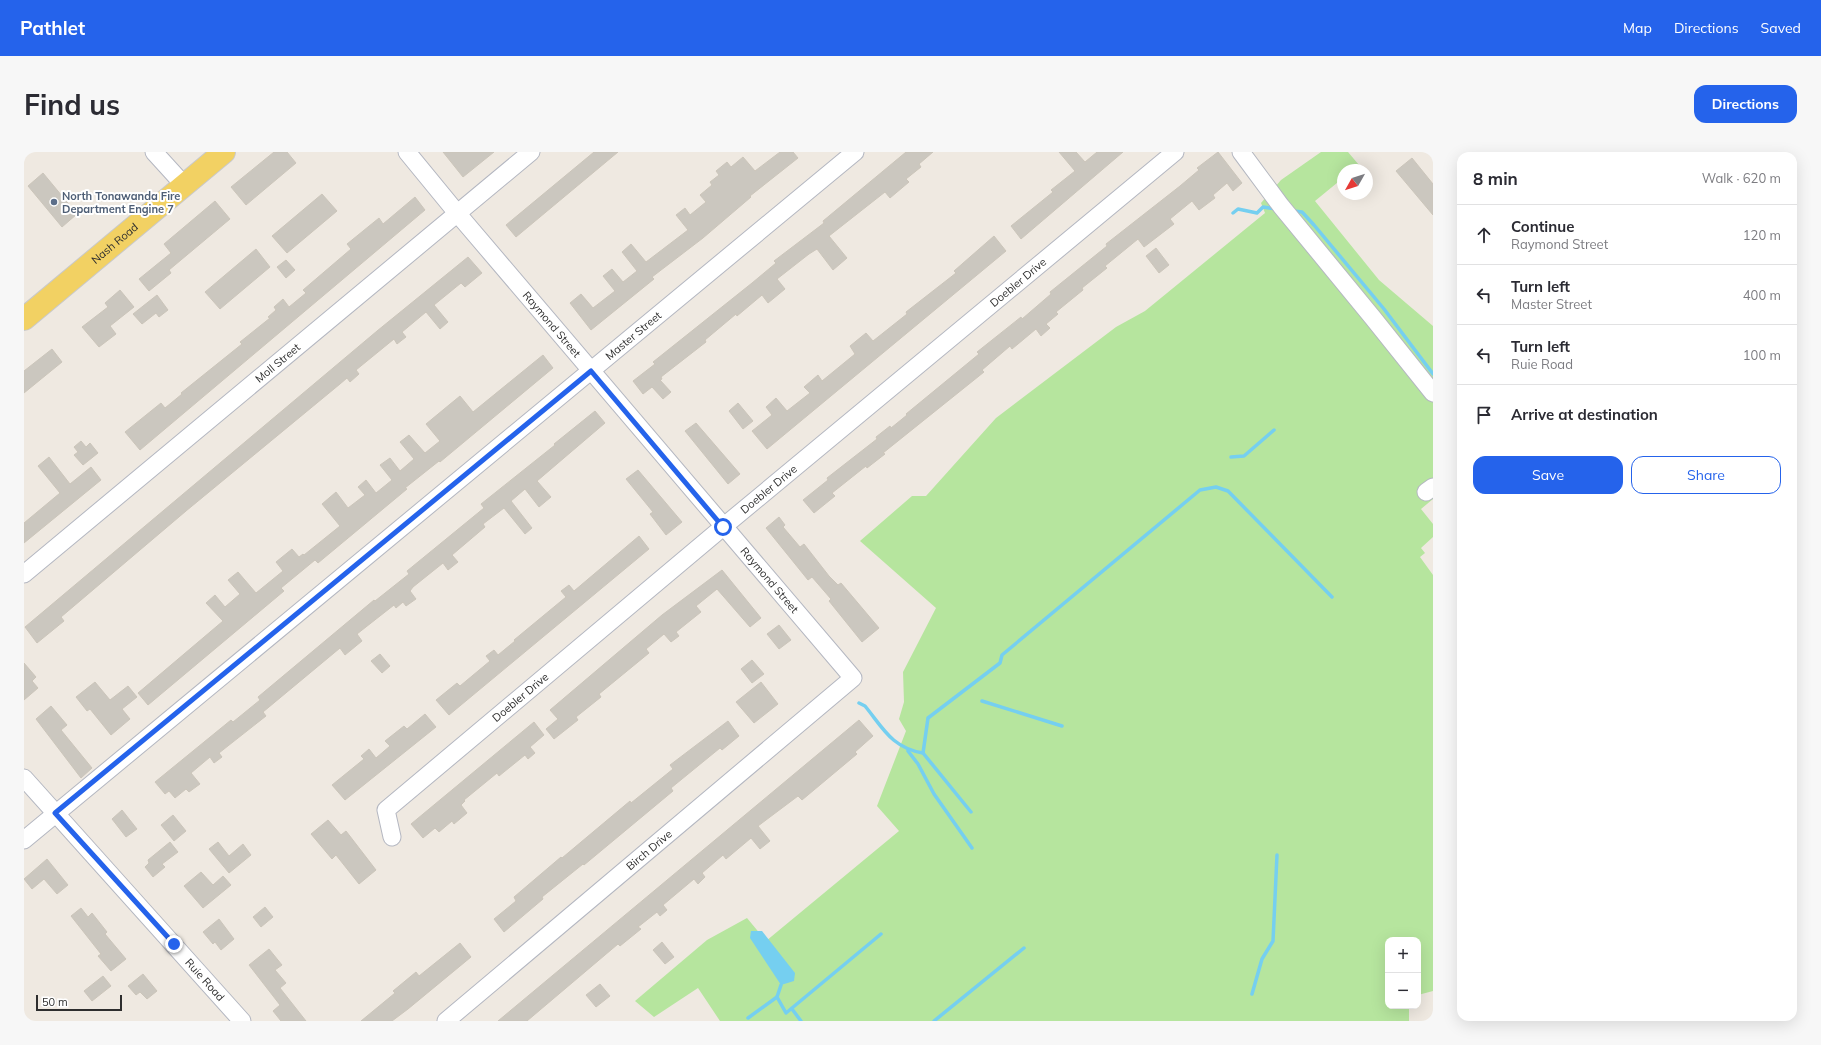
<!DOCTYPE html>
<html lang="en">
<head>
<meta charset="utf-8">
<style>
  :root { --surface:#fff; --page:#f7f7f7; --text:#2b2b33; --muted:#7c7c81; --line:#e1e1e2; --accent:#2563eb }
  body { margin:0; font-family:Mulish,sans-serif; background:var(--page); color:var(--text) }
  .controls { position:absolute; right:12px; bottom:12px; display:grid; overflow:hidden; border-radius:8px; box-shadow:0 4px 16px #0002 }
  .controls button { width:36px; height:36px; display:grid; place-items:center; padding:0; border:0; border-bottom:1px solid var(--line); background:var(--surface); color:var(--text); font:20px sans-serif }
  .compass { position:absolute; left:1313px; top:12px; width:36px; height:36px; border-radius:50%; background:var(--surface); box-shadow:0 4px 16px #0002; rotate:231deg }
  .scale { position:absolute; left:12px; bottom:10px; width:86px; box-sizing:border-box; padding-left:4px; border:2px solid #2e2e2e; border-top:0; font-size:11px; line-height:14px; white-space:nowrap; color:#2e2e2e; -webkit-text-stroke:3px #fff; paint-order:stroke }
  .stop { position:absolute; width:12px; height:12px; margin:-9px; border:3px solid #2563eb; border-radius:50%; background:#fff }
  .stop.end { background:#2563eb; border-color:#fff; box-shadow:0 1px 4px #0008 }
  .list { margin:0; padding:0; list-style:none }
  h2 { display:flex; justify-content:space-between; align-items:center; height:52px; margin:0; padding:0 16px; font-size:17px }
  h2 small { font-size:13px; font-weight:400; color:var(--muted) }
  .list li { display:grid; grid-template-columns:26px 1fr auto; gap:12px; align-items:center; box-sizing:border-box; height:60px; padding:0 16px; border-top:1px solid var(--line) }
  .list b { display:block; font-size:15px; white-space:nowrap }
  .list p { margin:0; font-size:13px; white-space:nowrap; color:var(--muted) }
  .list em { font-size:13px; font-style:normal; color:var(--muted) }
  .actions { display:flex; gap:8px; padding:12px 16px }
  .actions a { flex:1; padding:9px 0; border:1px solid var(--accent); border-radius:12px; text-align:center; font-size:14px; color:var(--accent) }
  .actions .main { background:var(--accent); color:#fff }
  .icon { flex:none; width:22px; height:22px; fill:none; stroke:currentColor; stroke-width:2; stroke-linecap:round; stroke-linejoin:round }
  .map { position:relative; flex:none; width:1409px; height:869px; overflow:hidden; border-radius:12px }
  header { display:flex; align-items:center; gap:24px; box-sizing:border-box; height:56px; padding:0 20px; background:var(--accent); color:#fff }
  header strong { font-size:19px }
  nav { display:flex; gap:22px; margin-inline-start:auto; font-size:14px }
  .intro { display:flex; align-items:center; justify-content:space-between; box-sizing:border-box; height:96px; padding:0 24px }
  h1 { margin:0; font-size:28px }
  .button { padding:10px 18px; border-radius:12px; background:var(--accent); color:#fff; font-size:14px; font-weight:700 }
  main { display:flex; gap:24px; padding:0 24px }
  aside { flex:1; background:var(--surface); border-radius:12px; box-shadow:0 4px 16px #0002 }
  .map>svg:first-child { display:block }
  .green { fill:#b6e59e }
  .water { fill:#75cff0 }
  .lines { fill:none; stroke-linecap:round; stroke-linejoin:round }
  .stream { stroke:#75cff0; stroke-width:3.5 }
  .building { fill:#cbc7bf; stroke:#cbc5ba }
  .minor-casing { stroke:#b4b7c1; stroke-width:19 }
  .major-casing { stroke:#c9c9c9; stroke-width:24 }
  .minor { stroke:#fff; stroke-width:17 }
  .major { stroke:#f2d163; stroke-width:22 }
  .route { stroke:#2563eb; stroke-width:5 }
  .service-dot { fill:#5c6f8a; stroke:#fff; stroke-width:1.5 }
  .labels { text-anchor:middle; stroke-width:4; stroke-linejoin:round; paint-order:stroke }
  .service-label { font-size:11px; font-weight:bold; fill:#4e5e75; stroke:#fff; text-anchor:start }
  .street-label { font-size:11px; fill:#2e2e2e; stroke:#fff }
</style>
</head>
<body>
<header>
<strong>Pathlet</strong>
<nav><a>Map</a><a>Directions</a><a>Saved</a></nav>
</header>
<div class="intro"><h1>Find us</h1><a class="button">Directions</a></div>
<main>
<div class="map">
<svg width="1409" height="869" viewBox="0 0 1409 869">
  <rect width="100%" height="100%" fill="#efe9e1"/>
  <!-- green -->
  <polygon class="green" points="1297,0 1324,0 1335,13 1329,18 1319,18 1319,26 1291,49 1355,128 1409,174 1409,347 1397,357 1409,372 1409,385 1397,396 1401,401 1396,405 1409,423 1409,839 1394,843 1394,788 1364,788 1364,854 1385,854 1385,869 696,869 674,836 630,865 611,849 683,788 723,766 742,789 875,679 853,654 882,579 875,567 880,550 879,520 912,456 836,389 888,344 902,344 972,266 1092,175 1121,159 1241,61 1237,51 1257,28"/>
  <!-- water -->
  <polygon class="water" points="727,779 738,779 771,821 770,829 757,833 726,786"/>
  <g class="lines">
    <!-- stream -->
    <g class="stream">
      <polyline points="1270,59 1278,60 1290,73 1360,157 1409,222"/>
      <polyline points="1209,61 1214,57 1233,61 1239,55 1252,57"/>
      <polyline points="1207,305 1220,304 1250,278"/>
      <polyline points="958,549 1038,574"/>
      <path d="M835 551 841 554C859 576 868 596 899 601L947 660"/>
      <polyline points="884,599 894,612 910,642 948,696"/>
      <polyline points="899,601 904,566 976,511 978,503 1176,338 1192,335 1204,339 1308,445"/>
      <polyline points="1228,842 1238,807 1249,789 1253,703"/>
      <polyline points="753,845 757,833"/>
      <polyline points="768,857 777,869"/>
      <polyline points="724,866 753,845 762,861 857,782"/>
      <polyline points="910,869 1000,796"/>
    </g>
  </g>
  <!-- building -->
  <g class="building">
    <polygon points="250,0 263,0 272,11 222,53 207,35"/>
    <polygon points="419,0 470,0 439,25"/>
    <polygon points="570,0 594,0 492,85 482,73"/>
    <polygon points="756,0 769,0 774,6 726,44 727,45 679,86 628,125 630,127 567,178 546,151 557,142 569,156 591,139 579,124 588,117 599,130 613,119 598,100 607,92 622,110 664,78 652,63 661,56 666,63 682,50 676,43 688,33 686,30 695,23 692,19 703,10 707,15 719,5 731,19"/>
    <polygon points="882,0 909,0 895,12 897,15 882,27 885,30 866,46 861,40 805,84 823,106 809,118 793,97 785,102 753,127 761,137 744,151 738,143 713,164 712,162 681,188 682,190 637,225 638,227 636,228 647,240 639,247 628,235 619,242 609,229 631,212 629,210 728,131 752,111 750,109 800,71 799,69"/>
    <polygon points="1035,0 1052,0 1061,10 1073,0 1099,0 997,87 987,74 1029,40 1027,38 1051,19"/>
    <polygon points="1194,0 1218,31 1209,39 1203,31 1189,43 1191,46 1175,58 1168,49 1146,67 1150,72 1120,95 1114,87 1081,114 1083,116 1058,136 1059,138 1032,160 1034,162 1022,172 1026,176 1017,184 1012,177 988,197 986,194 958,218 960,220 859,301 861,302 843,316 842,314 808,341 811,344 790,361 779,348 804,328 803,326 853,287 852,285 866,274 867,276 883,263 882,262 955,202 953,200 997,165 998,167 1027,142 1026,140 1083,94 1082,92 1156,34 1175,18 1173,16"/>
    <polygon points="1388,6 1409,32 1409,63 1372,19"/>
    <polygon points="19,21 53,62 38,75 4,34"/>
    <polygon points="298,42 313,59 263,101 248,84"/>
    <polygon points="391,45 401,58 116,298 101,280 137,251 141,256 158,242 157,241 218,192 216,190 246,166 244,165 252,158 250,155 259,147 265,155 282,141 279,138 327,97 323,92 355,66 359,72"/>
    <polygon points="191,49 206,67 145,118 147,121 125,139 115,127 147,101 140,92"/>
    <polygon points="970,84 982,99 743,297 728,279 748,263 742,255 752,246 763,259 786,241 780,235 794,223 798,229 831,202 826,194 842,181 849,189 883,162 882,160 932,121 930,119"/>
    <polygon points="1132,96 1145,113 1135,121 1122,104"/>
    <polygon points="232,97 246,115 196,157 181,140"/>
    <polygon points="444,105 458,121 441,135 437,131 410,153 424,170 416,177 402,160 378,180 382,185 373,192 370,187 332,218 335,222 326,230 323,226 316,232 162,359 37,465 40,469 13,491 1,475 353,179"/>
    <polygon points="262,108 271,118 262,126 253,115"/>
    <polygon points="96,138 110,155 86,174 92,182 75,195 58,175 84,155 81,151"/>
    <polygon points="133,143 144,158 135,165 132,161 118,172 109,162"/>
    <polygon points="28,197 38,210 0,241 0,219"/>
    <polygon points="519,203 529,216 416,310 415,309 381,336 383,337 294,411 291,408 257,436 260,439 124,553 114,541 199,469 182,451 191,443 201,455 216,442 204,428 214,420 232,441 259,419 252,410 268,397 275,405 279,402 280,403 316,374 298,352 312,340 324,356 341,343 334,335 342,328 352,341 368,328 356,313 366,306 376,319 390,307 376,290 385,283 401,301 416,289 402,272 425,253 436,244 449,260"/>
    <polygon points="714,251 729,269 719,277 705,259"/>
    <polygon points="571,259 581,271 513,329 527,345 515,355 501,337 487,349 508,376 501,382 480,356 459,372 461,375 428,403 434,410 424,418 419,411 389,435 386,439 392,447 382,454 379,450 372,456 370,453 333,482 338,489 321,503 316,496 239,560 242,564 195,601 198,605 190,611 186,605 167,621 176,632 165,640 162,637 151,646 145,639 141,642 131,630 207,568 209,570 236,548 234,545 350,448 351,449 385,422 383,419 460,356 457,352 531,293 530,292"/>
    <polygon points="672,271 716,322 704,332 661,279"/>
    <polygon points="57,289 62,295 66,291 74,301 59,313 50,303 54,300 50,295"/>
    <polygon points="25,305 46,332 67,315 77,328 0,391 0,371 36,341 14,314"/>
    <polygon points="614,318 658,370 642,383 626,362 629,360 602,327"/>
    <polygon points="755,365 761,373 759,375 776,395 780,392 805,424 814,433 817,431 855,476 838,490 805,449 807,447 788,425 784,428 742,376"/>
    <polygon points="615,384 625,397 425,563 412,548 433,531 436,534 466,509 462,504 470,498 474,503 491,489 490,488 542,445 537,439 545,433 550,439"/>
    <polygon points="698,418 737,466 726,475 693,437 672,454 677,460 652,480 655,484 647,490 640,482 622,497 625,501 575,542 577,545 552,565 554,568 530,587 522,577 534,567 526,558 638,463"/>
    <polygon points="755,473 767,488 755,497 743,482"/>
    <polygon points="356,502 366,514 358,521 347,509"/>
    <polygon points="728,508 740,522 728,531 717,517"/>
    <polygon points="0,511 12,525 8,529 14,536 0,548"/>
    <polygon points="71,530 86,548 104,534 113,545 98,557 106,567 87,583 66,557 63,559 52,545"/>
    <polygon points="737,530 754,552 730,571 712,550"/>
    <polygon points="27,554 43,573 37,578 68,616 57,626 12,567"/>
    <polygon points="401,562 412,575 321,648 308,633 340,607 337,604 345,597 352,606 366,594 361,589 380,574 383,577"/>
    <polygon points="835,568 849,584 831,600 833,602 778,648 774,644 734,674 746,689 736,697 727,686 702,707 699,703 678,721 681,725 674,732 670,727 639,753 643,758 636,764 633,760 614,775 617,777 596,794 594,792 503,869 474,869"/>
    <polygon points="704,569 715,584 698,598 696,596 647,636 649,639 560,713 559,712 518,745 519,747 480,780 470,767 492,749 490,745 537,705 538,706 606,649 607,651 649,617 646,613"/>
    <polygon points="510,570 520,583 506,595 511,601 504,607 501,603 475,624 473,621 440,648 441,649 437,653 443,661 430,672 428,669 415,680 411,676 399,686 387,672"/>
    <polygon points="98,658 113,677 102,685 88,667"/>
    <polygon points="149,663 162,679 150,689 137,673"/>
    <polygon points="304,668 317,683 322,679 352,718 335,732 312,703 308,707 287,682"/>
    <polygon points="146,690 154,700 138,712 141,715 129,725 121,715 125,711 124,708"/>
    <polygon points="194,690 205,704 219,692 227,703 205,721 185,697"/>
    <polygon points="23,707 44,733 33,742 20,727 8,737 0,727"/>
    <polygon points="177,720 189,733 199,724 207,733 179,756 160,734"/>
    <polygon points="241,755 249,765 237,775 229,765"/>
    <polygon points="57,756 64,765 68,761 83,780 81,782 102,807 87,819 74,804 77,802 47,764"/>
    <polygon points="195,767 210,787 197,798 191,790 189,792 179,780"/>
    <polygon points="638,790 650,805 641,812 629,798"/>
    <polygon points="436,791 447,805 384,857 368,869 337,869 371,841 369,839 392,820 395,824"/>
    <polygon points="245,797 258,813 251,818 262,831 256,836 282,869 257,869 249,859 256,853 225,813"/>
    <polygon points="119,822 133,839 123,847 116,840 112,843 104,834"/>
    <polygon points="79,824 87,834 68,849 60,839"/>
    <polygon points="576,832 586,844 572,855 562,843"/>
  </g>
  <g class="lines">
    <defs>
      <g id="minor">
        <polyline points="130,0 160,33"/>
        <path id="s1" d="M383 0 433 61 829 526 422 869"/>
        <polyline points="1217,0 1257,54 1349,166 1409,241"/>
        <polyline points="1402,340 1409,335"/>
        <path id="s2" d="M0 422 507 0"/>
        <path id="s3" d="M0 626 218 869"/>
        <path id="s4" d="M368 685 362 658 699 375 1151 0"/>
        <path id="s5" d="M0 688 831 0"/>
      </g>
      <g id="major">
        <path id="s6" d="M0 167 200 0"/>
      </g>
    </defs>
    <!-- minor casing -->
    <use href="#minor" class="minor-casing"/>
    <!-- major casing -->
    <use href="#major" class="major-casing"/>
    <!-- minor -->
    <use href="#minor" class="minor"/>
    <!-- major -->
    <use href="#major" class="major"/>
  </g>
  <g class="lines">
    <!-- route -->
    <polyline class="route" points="150,792 31,661 567,219 699,375"/>
  </g>
  <!-- markers -->
  <circle class="service-dot" cx="30" cy="50" r="4"/>
  <g class="labels">
    <!-- service labels -->
    <g class="service-label">
      <text x="38" y="48">North Tonawanda Fire<tspan x="38" dy="13">Department Engine 7</tspan></text>
    </g>
    <!-- street labels -->
    <g class="street-label">
      <text dy="4" stroke="none"><textPath href="#s6" startOffset="118">Nash Road</textPath></text>
      <text dy="4" stroke="none"><textPath href="#s4" startOffset="851">Doebler Drive</textPath></text>
      <text dy="4" stroke="none"><textPath href="#s1" startOffset="225">Raymond Street</textPath></text>
      <text dy="4" stroke="none"><textPath href="#s5" startOffset="791">Master Street</textPath></text>
      <text dy="4" stroke="none"><textPath href="#s2" startOffset="330">Moll Street</textPath></text>
      <text dy="4" stroke="none"><textPath href="#s4" startOffset="527">Doebler Drive</textPath></text>
      <text dy="4" stroke="none"><textPath href="#s1" startOffset="561">Raymond Street</textPath></text>
      <text dy="4" stroke="none"><textPath href="#s4" startOffset="203">Doebler Drive</textPath></text>
      <text transform="translate(625 698) rotate(-40)" y="4">Birch Drive</text>
      <text dy="4" stroke="none"><textPath href="#s3" startOffset="271">Ruie Road</textPath></text>
    </g>
  </g>
</svg>
<div class="controls">
<button>+</button>
<button>−</button>
</div>
<svg class="compass" viewBox="-18 -18 36 36"><path d="M0-13l5 13h-10z" fill="#e53935"/><path d="M0 13l5-13h-10z" fill="#7c7c81"/></svg>
<div class="scale">50 m</div>
<div class="stop" style="left:699px;top:375px"></div>
<div class="stop end" style="left:150px;top:792px"></div>
</div>
<aside>
<h2>8 min<small>Walk · 620 m</small></h2>
<ul class="list">
<li><svg class="icon" aria-label="ahead" viewBox="0 0 24 24"><path d="M12 20V5M6 11l6-6 6 6"/></svg><div><b>Continue</b><p>Raymond Street</p></div><em>120 m</em></li>
<li><svg class="icon" aria-label="left" viewBox="0 0 24 24"><path d="M17 20v-9H6M10 6l-5 5 5 5"/></svg><div><b>Turn left</b><p>Master Street</p></div><em>400 m</em></li>
<li><svg class="icon" aria-label="left" viewBox="0 0 24 24"><path d="M17 20v-9H6M10 6l-5 5 5 5"/></svg><div><b>Turn left</b><p>Ruie Road</p></div><em>100 m</em></li>
<li><svg class="icon" aria-label="arrive" viewBox="0 0 24 24"><path d="M6 21V4h12l-3 4 3 4H6"/></svg><div><b>Arrive at destination</b></div></li>
</ul>
<div class="actions"><a class="main">Save</a><a>Share</a></div>
</aside>
</main>
</body>
</html>
